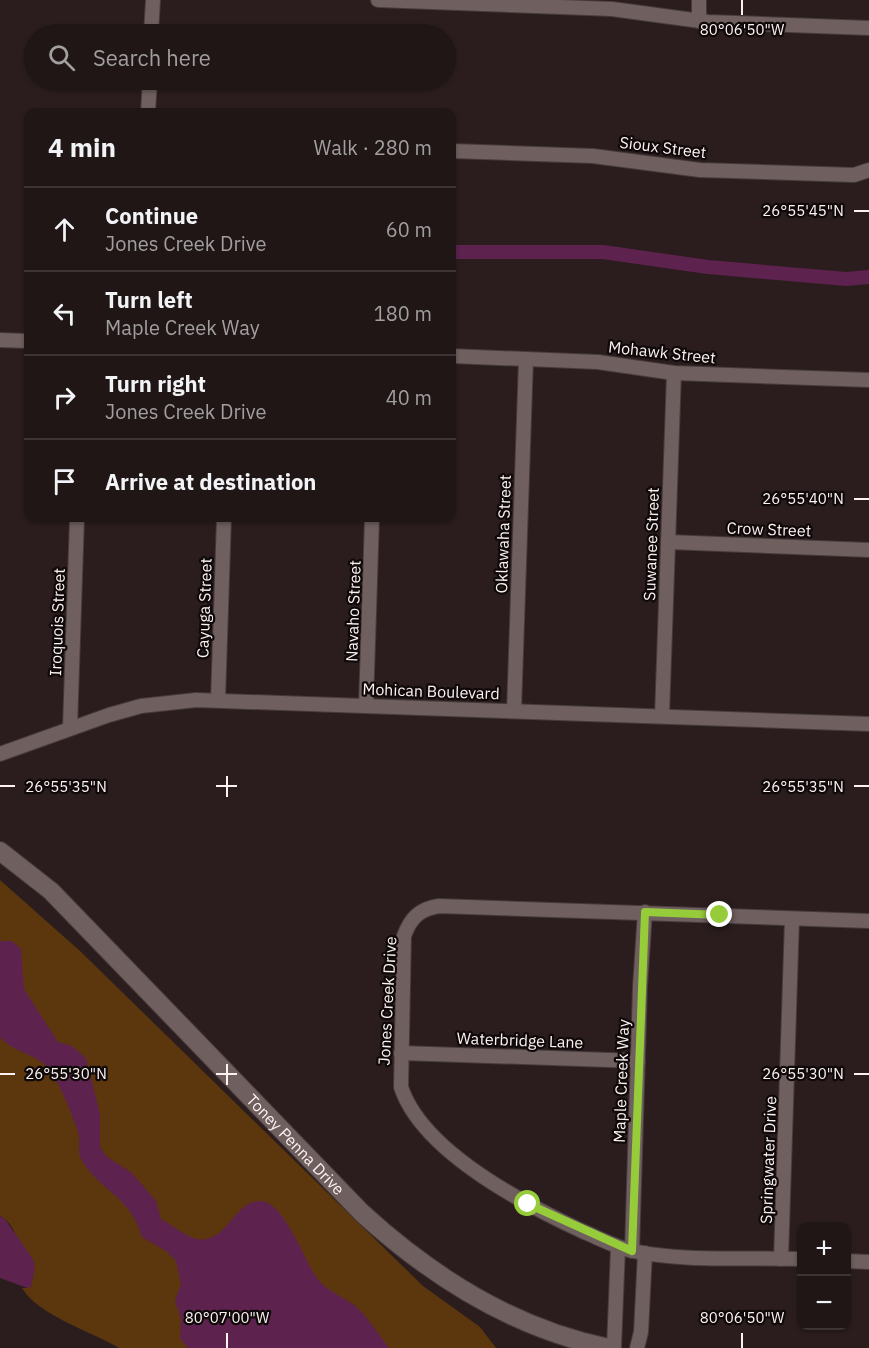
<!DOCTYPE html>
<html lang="en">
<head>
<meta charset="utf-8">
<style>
  :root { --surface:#201616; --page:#281f1f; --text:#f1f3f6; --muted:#a29fa1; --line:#3d3535 }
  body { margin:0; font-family:"IBM Plex Sans",sans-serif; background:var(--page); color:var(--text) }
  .controls { position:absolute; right:18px; bottom:18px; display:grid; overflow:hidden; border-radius:12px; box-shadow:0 2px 4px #0004 }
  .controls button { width:54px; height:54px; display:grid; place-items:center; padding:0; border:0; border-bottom:2px solid var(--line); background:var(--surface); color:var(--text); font:30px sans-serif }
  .stop { position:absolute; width:18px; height:18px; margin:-14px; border:4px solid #96cc3a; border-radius:50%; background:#fff }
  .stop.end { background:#96cc3a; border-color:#fff; box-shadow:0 2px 6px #0008 }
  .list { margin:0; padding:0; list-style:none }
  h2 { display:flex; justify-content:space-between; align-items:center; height:78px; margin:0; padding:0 24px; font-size:26px }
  h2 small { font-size:20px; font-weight:400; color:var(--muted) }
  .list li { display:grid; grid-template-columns:39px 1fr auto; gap:18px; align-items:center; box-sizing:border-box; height:84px; padding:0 24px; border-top:2px solid var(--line) }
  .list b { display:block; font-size:22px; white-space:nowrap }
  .list p { margin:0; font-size:20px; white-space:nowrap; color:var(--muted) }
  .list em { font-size:20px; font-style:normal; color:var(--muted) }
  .icon { flex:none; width:33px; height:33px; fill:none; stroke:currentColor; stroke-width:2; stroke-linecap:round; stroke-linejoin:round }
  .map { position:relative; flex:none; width:869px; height:1348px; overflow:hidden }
  .search { position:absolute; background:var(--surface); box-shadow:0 2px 4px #0004; left:24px; top:24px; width:432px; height:66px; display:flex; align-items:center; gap:15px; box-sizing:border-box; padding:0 21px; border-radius:33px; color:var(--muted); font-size:22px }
  .panel { position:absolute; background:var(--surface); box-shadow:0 2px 4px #0004; left:24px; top:108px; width:432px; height:414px; border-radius:12px }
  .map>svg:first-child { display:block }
  .green { fill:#5c370d }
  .water { fill:#5d224d }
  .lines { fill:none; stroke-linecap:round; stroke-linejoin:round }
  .canal { stroke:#5d224d; stroke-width:14 }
  .street-casing { stroke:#463b3b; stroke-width:16 }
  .secondary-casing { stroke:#463b3b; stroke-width:20 }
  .street { stroke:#6f5f5e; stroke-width:14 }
  .secondary { stroke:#6f5f5e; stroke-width:18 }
  .route { stroke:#96cc3a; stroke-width:8 }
  .ticks { fill:none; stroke:#fcf2f2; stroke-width:2 }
  .labels { text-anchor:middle; stroke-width:4.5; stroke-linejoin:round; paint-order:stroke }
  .street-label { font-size:16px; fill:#fcf2f2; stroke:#0f0909 }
  .ticks-label { font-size:15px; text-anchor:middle; fill:#fcf2f2; stroke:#0f0909; stroke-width:4.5; stroke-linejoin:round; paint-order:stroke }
</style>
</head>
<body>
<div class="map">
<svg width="869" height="1348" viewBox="0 0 869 1348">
  <rect width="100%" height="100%" fill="#2b1d1d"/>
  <!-- green -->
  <path class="green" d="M0 880 80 951 423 1286 480 1327 496 1348H119C91 1331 39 1316 22 1288H27C23 1267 22 1227 0 1216Z"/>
  <!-- water -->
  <g class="water">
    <path d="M0 941H12L21 949 24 989 58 1042 72 1046 86 1058 100 1114V1147L106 1156 132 1173 156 1201 161 1219C171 1224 186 1237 197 1239 227 1245 234 1199 262 1201 283 1203 304 1257 314 1274 324 1290 340 1295 354 1305 368 1316 378 1334 389 1348H188L180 1338 181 1319 175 1301 181 1284 176 1261 166 1251 142 1237C130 1195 99 1191 81 1159 77 1151 81 1140 78 1132 74 1118 58 1080 49 1069 36 1053 13 1053 0 1037Z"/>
    <polygon points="0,1216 5,1219 33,1259 35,1267 31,1287 27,1288 0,1278"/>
  </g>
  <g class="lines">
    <!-- canal -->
    <polyline class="canal" points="452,252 603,252 708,267 846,279 869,277"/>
    <defs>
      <g id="street">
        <polyline points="378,0 612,9 708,22 869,28"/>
        <polyline points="699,21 699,0"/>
        <polyline points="151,34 153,0"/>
        <polyline points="148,112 150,80"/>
        <polyline points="452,151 593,156 700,170 854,175 869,170"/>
        <polyline points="0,340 28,341"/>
        <polyline points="452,356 598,362 674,373 869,380"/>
        <polyline points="668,542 869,550"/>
        <polyline points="218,700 224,518"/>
        <polyline points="366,705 372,518"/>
        <polyline points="514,711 526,359"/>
        <polyline points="662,716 674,373"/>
        <polyline points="70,728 77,518"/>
        <polyline points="0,754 109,715 141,706 196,700 869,724"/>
        <polyline points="401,1053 638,1061"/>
        <polyline points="632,1251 640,987 645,912"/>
        <polyline points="781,1259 792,919"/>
        <path d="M802 1259C749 1257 683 1262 633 1251 615 1247 599 1238 582 1231 524 1204 422 1151 401 1087L404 936C411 917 420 909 439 906L869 921"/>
        <polyline points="846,1261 869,1262"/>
        <polyline points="614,1348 618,1247"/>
        <polyline points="637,1348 641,1332 645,1253"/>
      </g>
      <g id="secondary">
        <path id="s1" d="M0 851 51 891 362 1213C432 1277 515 1329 609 1348"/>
      </g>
    </defs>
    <!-- street casing -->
    <use href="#street" class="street-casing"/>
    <!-- secondary casing -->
    <use href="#secondary" class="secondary-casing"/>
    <!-- street -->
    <use href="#street" class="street"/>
    <!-- secondary -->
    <use href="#secondary" class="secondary"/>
  </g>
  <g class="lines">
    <!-- route -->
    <polyline class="route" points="528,1204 632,1251 645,912 720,915"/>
  </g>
  <!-- ticks -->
  <path class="ticks" d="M742 0V15M854 211H869M854 499H869M227 776V797M0 786H15M216 786H237M854 786H869M227 1064V1085M0 1074H15M216 1074H237M854 1074H869M227 1333V1348M742 1333V1348"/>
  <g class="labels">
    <!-- street labels -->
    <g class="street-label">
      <text transform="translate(663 147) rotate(7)" y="6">Sioux Street</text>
      <text transform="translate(662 352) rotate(6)" y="6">Mohawk Street</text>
      <text transform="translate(769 529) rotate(2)" y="6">Crow Street</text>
      <text transform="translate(503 534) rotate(-88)" y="6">Oklawaha Street</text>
      <text transform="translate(651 544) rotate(-88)" y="6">Suwanee Street</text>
      <text transform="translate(204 608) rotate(-88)" y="6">Cayuga Street</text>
      <text transform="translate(353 611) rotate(-88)" y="6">Navaho Street</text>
      <text transform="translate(57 622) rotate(-88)" y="6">Iroquois Street</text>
      <text transform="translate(431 691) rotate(2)" y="6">Mohican Boulevard</text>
      <text transform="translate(387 1001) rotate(-87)" y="6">Jones Creek Drive</text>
      <text transform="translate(520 1040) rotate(2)" y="6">Waterbridge Lane</text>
      <text transform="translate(621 1081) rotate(-88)" y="6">Maple Creek Way</text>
      <text dy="6" stroke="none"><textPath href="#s1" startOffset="417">Toney Penna Drive</textPath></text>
      <text transform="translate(768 1160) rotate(-88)" y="6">Springwater Drive</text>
    </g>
  </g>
  <g class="ticks-label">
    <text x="742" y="35">80°06'50"W</text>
    <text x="803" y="216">26°55'45"N</text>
    <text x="803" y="504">26°55'40"N</text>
    <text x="66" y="792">26°55'35"N</text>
    <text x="803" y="792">26°55'35"N</text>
    <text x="66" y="1079">26°55'30"N</text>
    <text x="803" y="1079">26°55'30"N</text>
    <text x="227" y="1323">80°07'00"W</text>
    <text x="742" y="1323">80°06'50"W</text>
  </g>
</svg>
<div class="controls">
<button>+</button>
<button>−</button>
</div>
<div class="stop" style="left:528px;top:1204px"></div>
<div class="stop end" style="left:720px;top:915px"></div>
<div class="search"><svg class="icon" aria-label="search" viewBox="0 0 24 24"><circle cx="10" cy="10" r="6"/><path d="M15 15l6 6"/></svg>Search here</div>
<section class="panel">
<h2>4 min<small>Walk · 280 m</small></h2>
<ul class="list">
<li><svg class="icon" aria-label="ahead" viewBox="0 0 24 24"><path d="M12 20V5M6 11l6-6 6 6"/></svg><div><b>Continue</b><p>Jones Creek Drive</p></div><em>60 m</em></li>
<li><svg class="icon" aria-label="left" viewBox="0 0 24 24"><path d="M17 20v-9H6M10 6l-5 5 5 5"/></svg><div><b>Turn left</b><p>Maple Creek Way</p></div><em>180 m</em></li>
<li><svg class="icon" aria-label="right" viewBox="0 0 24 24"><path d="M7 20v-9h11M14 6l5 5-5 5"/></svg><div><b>Turn right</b><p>Jones Creek Drive</p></div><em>40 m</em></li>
<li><svg class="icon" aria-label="arrive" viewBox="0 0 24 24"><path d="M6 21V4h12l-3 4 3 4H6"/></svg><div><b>Arrive at destination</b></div></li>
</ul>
</section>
</div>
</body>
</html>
